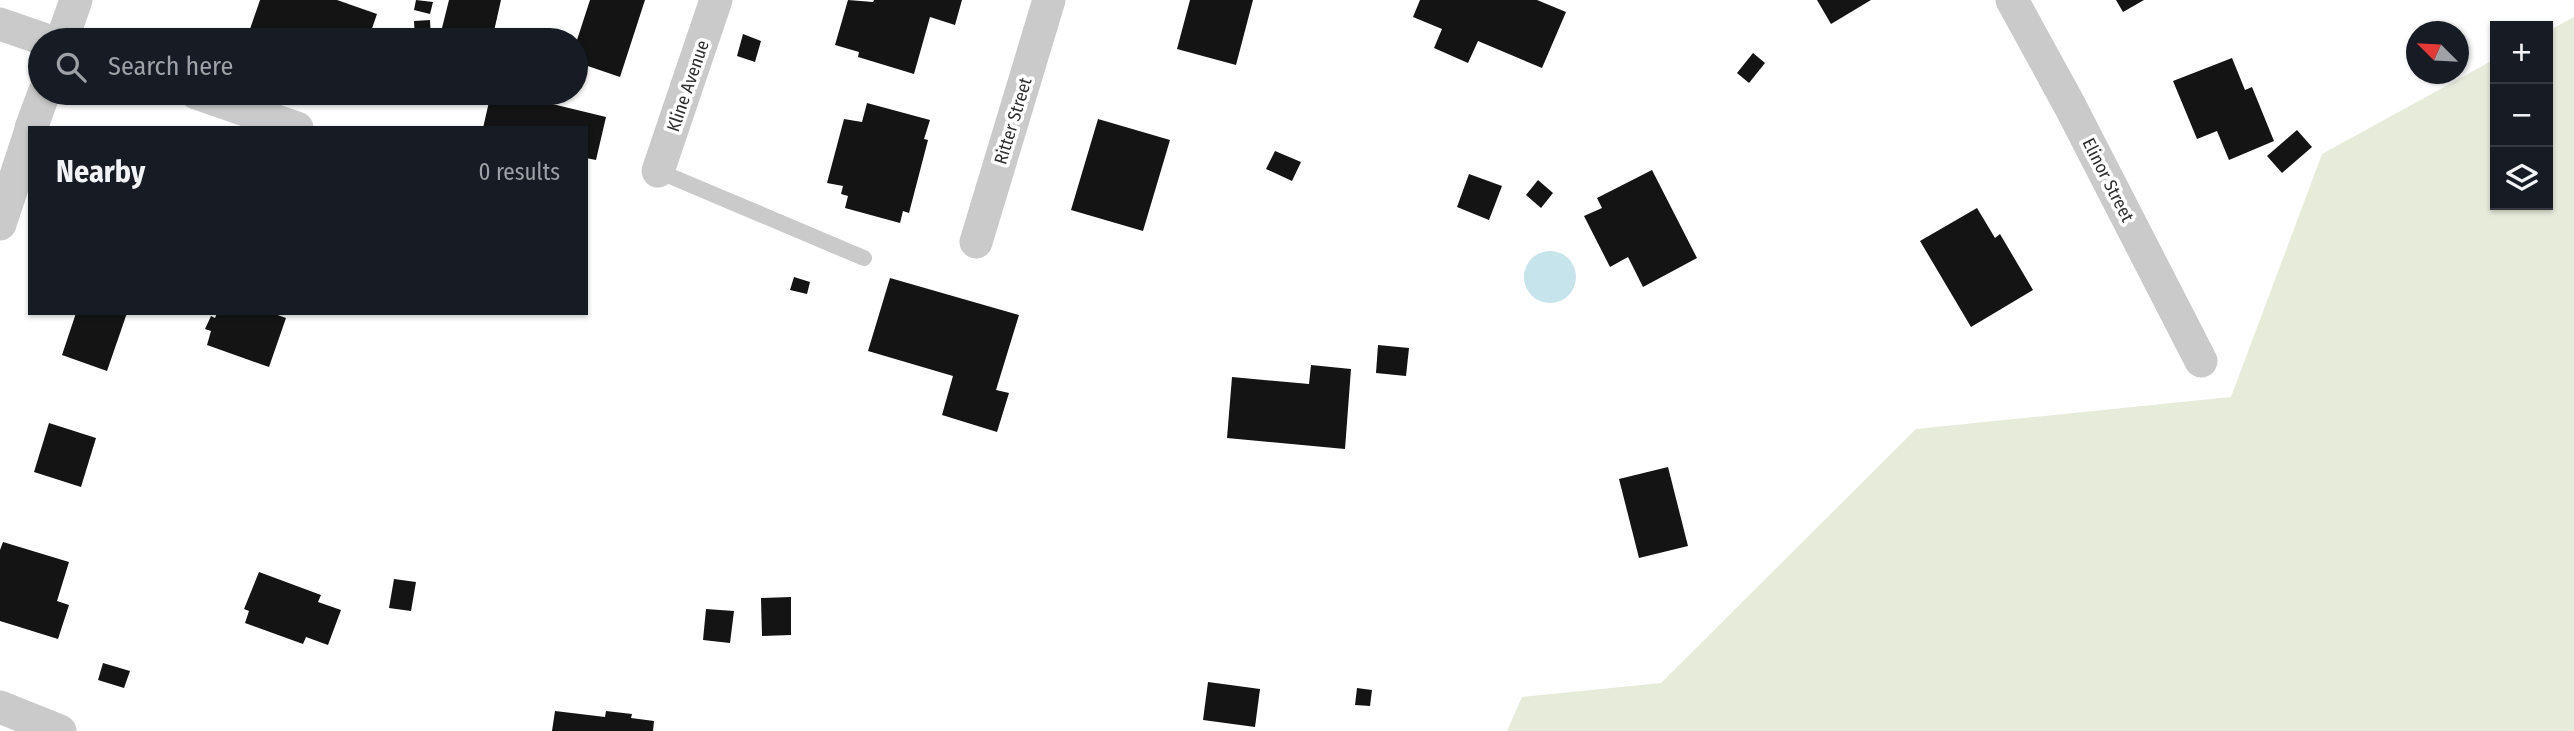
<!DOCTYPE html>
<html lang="en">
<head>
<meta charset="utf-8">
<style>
  :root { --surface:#171b24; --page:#20242c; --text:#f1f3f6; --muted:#9ea1a6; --line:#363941 }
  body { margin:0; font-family:"Fira Sans Condensed",sans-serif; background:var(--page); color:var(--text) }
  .controls { position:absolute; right:21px; top:21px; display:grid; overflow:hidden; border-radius:0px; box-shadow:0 2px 5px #0004 }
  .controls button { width:63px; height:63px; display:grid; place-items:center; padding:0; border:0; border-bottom:2px solid var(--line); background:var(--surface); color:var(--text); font:35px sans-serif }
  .compass { position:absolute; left:2406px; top:21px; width:63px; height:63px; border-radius:50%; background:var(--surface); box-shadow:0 2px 5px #0004; rotate:294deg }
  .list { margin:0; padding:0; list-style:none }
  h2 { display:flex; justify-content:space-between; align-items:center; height:91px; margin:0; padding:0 28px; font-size:30px }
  h2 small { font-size:23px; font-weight:400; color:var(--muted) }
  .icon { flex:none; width:38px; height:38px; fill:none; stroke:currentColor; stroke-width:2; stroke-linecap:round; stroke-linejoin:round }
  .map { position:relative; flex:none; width:2574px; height:731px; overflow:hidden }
  .search { position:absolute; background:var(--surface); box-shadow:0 2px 5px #0004; left:28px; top:28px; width:560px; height:77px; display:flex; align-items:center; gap:18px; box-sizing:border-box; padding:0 24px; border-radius:38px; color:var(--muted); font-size:26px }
  .panel { position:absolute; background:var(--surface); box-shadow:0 2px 5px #0004; left:28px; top:126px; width:560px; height:189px; border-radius:0px }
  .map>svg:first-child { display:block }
  .green { fill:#e6ebda }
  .water { fill:#c5e4eb }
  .building { fill:#141414 }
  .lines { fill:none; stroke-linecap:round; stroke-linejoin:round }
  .lane { stroke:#cacaca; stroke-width:16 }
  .street { stroke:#cacaca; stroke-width:33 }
  .labels { text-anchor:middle; stroke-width:7; stroke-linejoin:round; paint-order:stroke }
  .street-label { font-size:18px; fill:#2d2d2d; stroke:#fff }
</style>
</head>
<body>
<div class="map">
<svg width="2574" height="731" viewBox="0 0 2574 731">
  <rect width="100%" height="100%" fill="#fff"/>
  <!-- green -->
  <polygon class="green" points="2574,17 2574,731 1507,731 1522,697 1661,683 1916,429 2231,397 2322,154 2495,59 2495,205 2548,205 2548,31"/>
  <!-- water -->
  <circle class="water" cx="1550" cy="277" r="26"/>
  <!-- building -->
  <g class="building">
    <polygon points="260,0 337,0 377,14 368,40 282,40 250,29"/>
    <polygon points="416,0 433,2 430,14 414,10"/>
    <polygon points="449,0 501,0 492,40 479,40 441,32"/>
    <polygon points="590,0 645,0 620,77 576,62 576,43"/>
    <polygon points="848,0 873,2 874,0 962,0 955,25 930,17 914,74 858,57 859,52 835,45"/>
    <polygon points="1190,0 1253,0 1236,65 1177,49"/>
    <polygon points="1420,0 1537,0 1566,12 1542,68 1478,41 1468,63 1434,48 1442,29 1413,17"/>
    <polygon points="1817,0 1871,0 1831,24"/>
    <polygon points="2116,0 2144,0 2123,12"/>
    <polygon points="430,20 431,40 415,40 414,21"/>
    <polygon points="743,34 761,41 755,62 737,56"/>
    <polygon points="1753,53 1765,63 1749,83 1737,73"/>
    <polygon points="2232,58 2245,90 2252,87 2274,141 2229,160 2217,131 2197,139 2173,81"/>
    <polygon points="491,93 507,93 606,117 596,160 586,158 586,128 483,128"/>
    <polygon points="867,103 930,120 924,139 928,140 909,213 903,211 900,223 845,208 848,196 841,194 843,186 827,183 844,119 862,122"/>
    <polygon points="1098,119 1170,140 1143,231 1071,210"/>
    <polygon points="2297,130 2312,147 2282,173 2267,156"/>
    <polygon points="1275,151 1301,162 1292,181 1266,169"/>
    <polygon points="1652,170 1697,258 1643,287 1628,257 1610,267 1584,216 1602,208 1597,198"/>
    <polygon points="1469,174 1502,186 1489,220 1457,207"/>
    <polygon points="1538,180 1553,193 1541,208 1526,195"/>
    <polygon points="1977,208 1995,238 2000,234 2033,290 1971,327 1920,241"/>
    <polygon points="794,277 810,282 807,294 790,290"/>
    <polygon points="890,278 1019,315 996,390 1009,393 997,432 942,415 953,376 868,351"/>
    <polygon points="76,313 127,313 107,371 62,355"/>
    <polygon points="217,313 272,313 286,318 269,367 207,345 211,331 205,329 211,316 215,318"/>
    <polygon points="1378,345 1409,348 1406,376 1376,373"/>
    <polygon points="1311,365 1351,369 1345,449 1227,438 1232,377 1309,384"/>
    <polygon points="49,423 96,438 81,487 34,472"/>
    <polygon points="1668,467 1688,546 1639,558 1619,479"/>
    <polygon points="3,542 69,562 57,601 69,605 58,639 0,621 0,550"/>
    <polygon points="259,572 321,595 318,602 341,610 328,645 306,637 303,644 245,623 249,611 244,609"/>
    <polygon points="394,579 416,582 411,611 389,608"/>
    <polygon points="791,597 791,635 762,636 761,598"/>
    <polygon points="706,609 734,611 730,643 703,640"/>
    <polygon points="103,663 130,671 124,688 98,680"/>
    <polygon points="1208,682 1260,689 1255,727 1203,720"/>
    <polygon points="1357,688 1372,690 1370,706 1355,705"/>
    <polygon points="555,711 605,717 606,711 632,714 631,718 654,721 653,731 552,731"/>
  </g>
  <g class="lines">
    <!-- lane -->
    <polyline class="lane" points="658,171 864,258"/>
    <!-- street -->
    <g class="street">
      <polyline points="2012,0 2070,106 2201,361"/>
      <polyline points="0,24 46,40"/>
      <polyline points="62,40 76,0"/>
      <polyline points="196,93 297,128"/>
      <polyline points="31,128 44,93"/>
      <polyline points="658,171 716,0"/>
      <polyline points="0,224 30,133"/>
      <polyline points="976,242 1049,0"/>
      <polyline points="0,707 60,731"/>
    </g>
  </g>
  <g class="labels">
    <!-- street labels -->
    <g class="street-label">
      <text transform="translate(688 86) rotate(-71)" y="6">Kline Avenue</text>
      <text transform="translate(1013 121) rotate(-73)" y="6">Ritter Street</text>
      <text transform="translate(2108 180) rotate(63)" y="6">Elinor Street</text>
    </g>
  </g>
</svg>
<div class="controls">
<button>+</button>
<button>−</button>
<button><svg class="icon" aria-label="layers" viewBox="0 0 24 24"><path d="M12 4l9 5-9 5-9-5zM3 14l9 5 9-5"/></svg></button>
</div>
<svg class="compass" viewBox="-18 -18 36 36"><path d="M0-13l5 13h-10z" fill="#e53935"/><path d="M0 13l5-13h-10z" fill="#9ea1a6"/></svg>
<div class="search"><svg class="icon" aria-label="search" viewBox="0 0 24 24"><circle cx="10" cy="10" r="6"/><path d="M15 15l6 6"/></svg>Search here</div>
<section class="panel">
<h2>Nearby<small>0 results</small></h2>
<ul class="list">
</ul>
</section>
</div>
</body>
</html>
